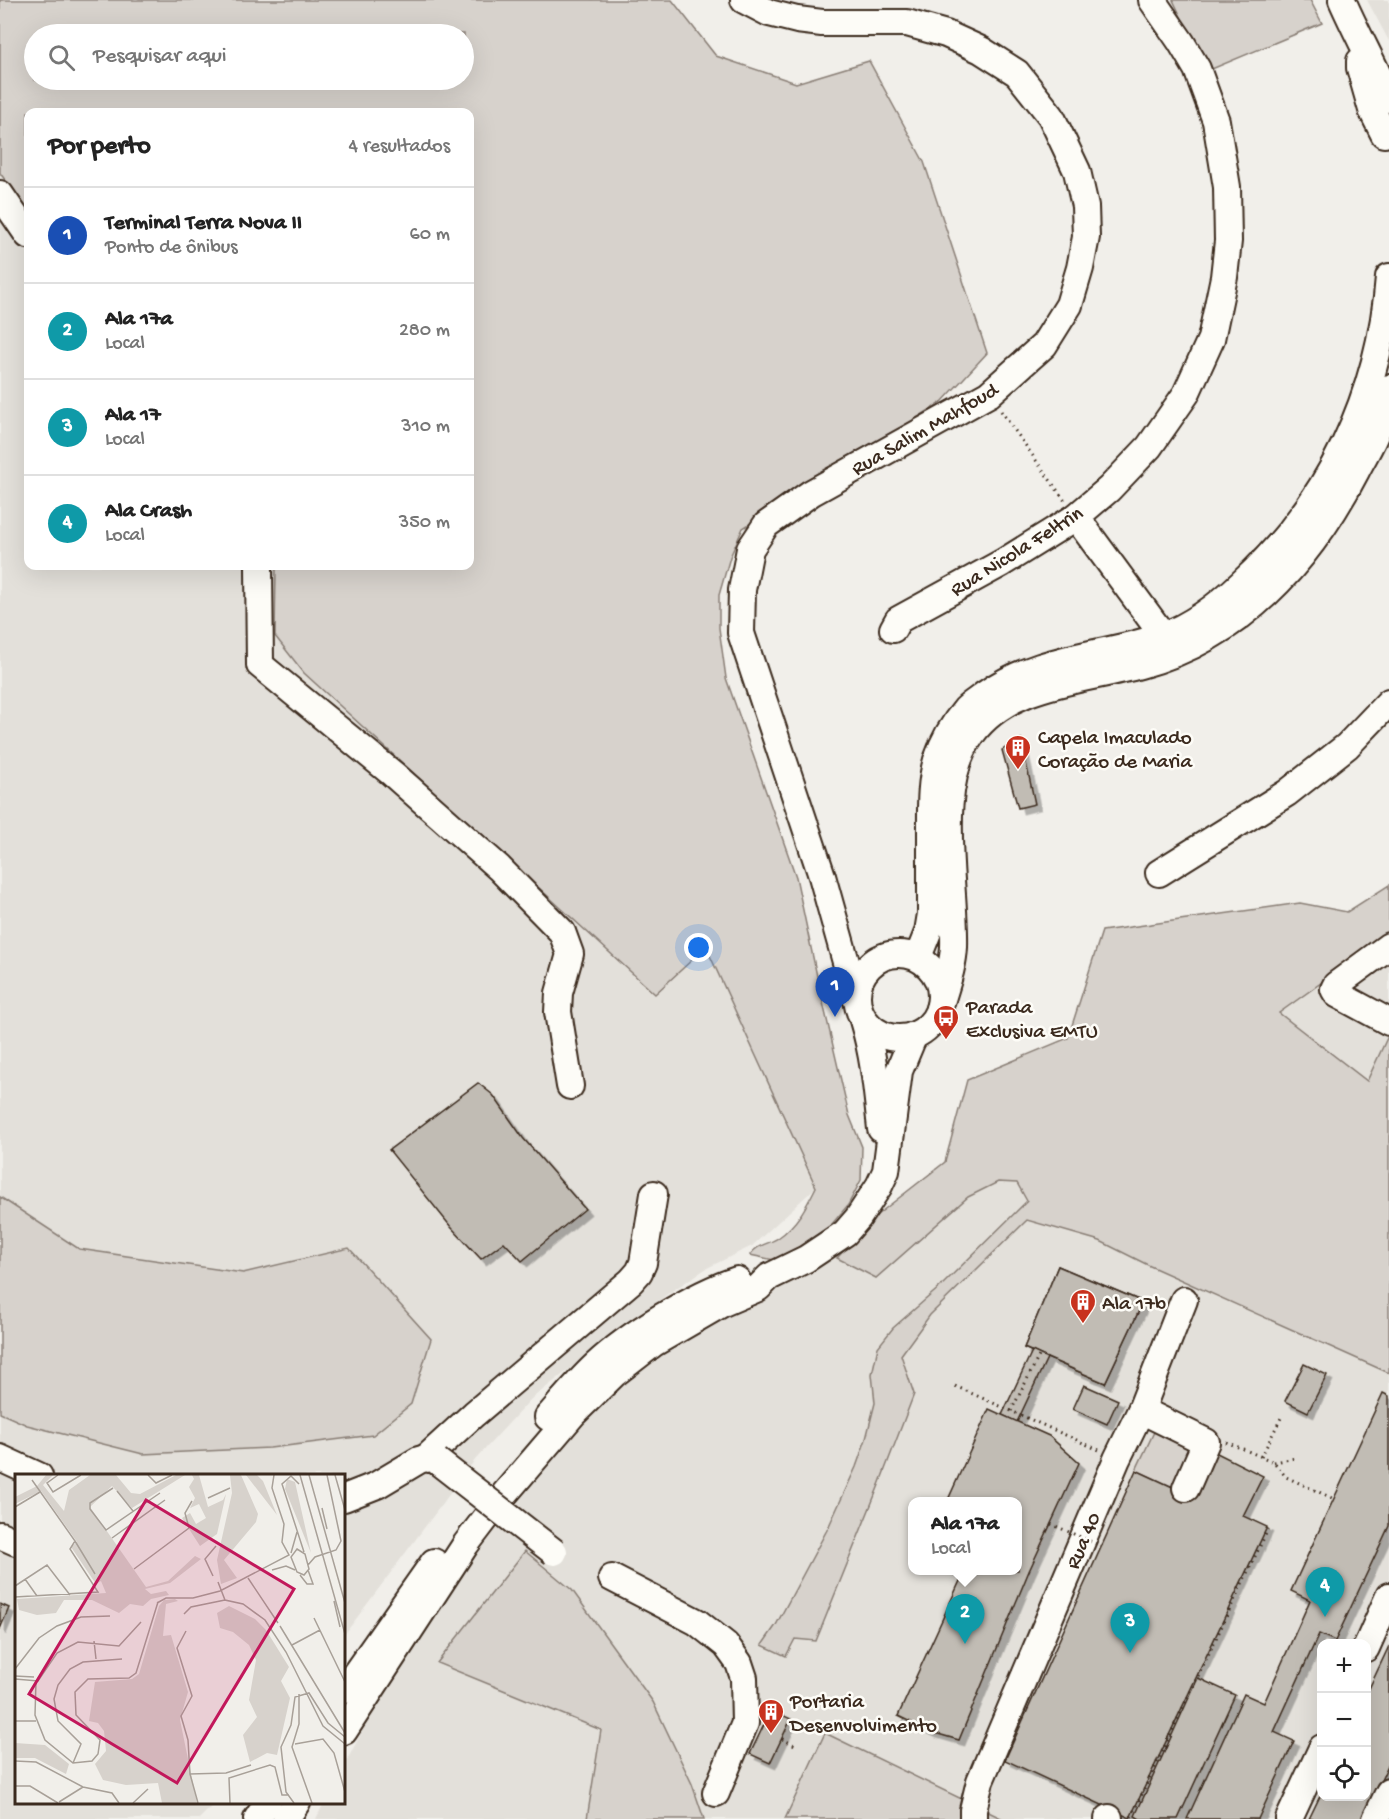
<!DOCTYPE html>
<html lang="pt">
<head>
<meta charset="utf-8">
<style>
  :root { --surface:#fff; --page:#f2f2f2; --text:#222; --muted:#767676; --line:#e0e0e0; --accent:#c8321e }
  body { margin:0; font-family:"Gochi Hand",sans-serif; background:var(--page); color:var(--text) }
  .controls { position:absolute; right:18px; bottom:18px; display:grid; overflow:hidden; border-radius:12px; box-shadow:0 6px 24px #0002 }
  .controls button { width:54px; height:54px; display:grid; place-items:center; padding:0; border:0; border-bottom:2px solid var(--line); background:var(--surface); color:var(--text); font:30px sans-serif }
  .you { position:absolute; left:699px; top:948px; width:21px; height:21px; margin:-15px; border:4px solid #fff; border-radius:50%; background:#1a73e8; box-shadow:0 0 0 9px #1a73e833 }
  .badge { display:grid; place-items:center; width:39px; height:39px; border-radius:50%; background:var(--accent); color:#fff; font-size:20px; font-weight:700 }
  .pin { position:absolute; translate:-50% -50px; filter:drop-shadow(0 2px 3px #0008) }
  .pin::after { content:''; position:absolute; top:32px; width:21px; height:18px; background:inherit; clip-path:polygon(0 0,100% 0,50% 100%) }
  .popup { position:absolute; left:908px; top:1497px; width:114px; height:78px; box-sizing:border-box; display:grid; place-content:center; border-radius:12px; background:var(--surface); filter:drop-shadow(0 2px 4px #0005); font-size:20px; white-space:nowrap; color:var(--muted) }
  .popup b { font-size:22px; color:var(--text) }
  .popup::after { content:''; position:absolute; left:50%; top:100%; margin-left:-12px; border:12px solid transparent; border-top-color:var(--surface) }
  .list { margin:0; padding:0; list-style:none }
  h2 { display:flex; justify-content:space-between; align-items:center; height:78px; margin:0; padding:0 24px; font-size:26px }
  h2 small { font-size:20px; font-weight:400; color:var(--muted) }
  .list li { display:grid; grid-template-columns:39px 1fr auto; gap:18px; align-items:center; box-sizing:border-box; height:96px; padding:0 24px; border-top:2px solid var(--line) }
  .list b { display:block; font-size:22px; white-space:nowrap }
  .list p { margin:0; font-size:20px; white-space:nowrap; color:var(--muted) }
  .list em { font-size:20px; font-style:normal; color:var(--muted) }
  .icon { flex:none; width:33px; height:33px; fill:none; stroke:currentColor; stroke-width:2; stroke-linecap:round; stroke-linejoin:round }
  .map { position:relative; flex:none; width:1389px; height:1819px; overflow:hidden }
  .search { position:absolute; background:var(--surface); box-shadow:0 6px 24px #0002; left:24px; top:24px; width:450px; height:66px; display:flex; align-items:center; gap:15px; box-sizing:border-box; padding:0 21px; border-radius:33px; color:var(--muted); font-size:22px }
  .panel { position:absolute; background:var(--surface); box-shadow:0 6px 24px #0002; left:24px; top:108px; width:450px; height:462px; border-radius:12px }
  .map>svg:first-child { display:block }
  .built { fill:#e3e0da; fill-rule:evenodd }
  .green { fill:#d7d2cc; stroke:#897e75; stroke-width:1.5; fill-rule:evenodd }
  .building { fill:#c1bcb4; stroke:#3b2a1e; stroke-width:1.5; filter:url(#shadow) }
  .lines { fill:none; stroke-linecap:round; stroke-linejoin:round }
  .minor-casing { stroke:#3b2a1e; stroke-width:30 }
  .path { stroke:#3b2a1e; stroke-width:3; stroke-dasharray:1.5 4.5; stroke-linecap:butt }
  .minor { stroke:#fdfcf7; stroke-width:26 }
  .minor-bridge-casing { stroke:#3b2a1e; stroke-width:30; stroke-linecap:butt }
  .path-bridge { stroke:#3b2a1e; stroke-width:3; stroke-dasharray:1.5 4.5; stroke-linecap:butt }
  .minor-bridge { stroke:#fdfcf7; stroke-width:26 }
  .labels { text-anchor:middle; stroke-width:5; stroke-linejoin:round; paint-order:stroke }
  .street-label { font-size:21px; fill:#3b2a1e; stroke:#fdfcf7 }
  .poi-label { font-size:21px; fill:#3b2a1e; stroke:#fdfcf7; text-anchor:start }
  .inset-road { fill:none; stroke:#a8a098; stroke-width:1.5 }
  .view { fill:#c2185b; fill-opacity:0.15; stroke:#c2185b; stroke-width:3 }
  .inset-edge { fill:none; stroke:#3b2a1e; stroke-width:3 }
</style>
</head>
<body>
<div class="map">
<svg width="1389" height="1819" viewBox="0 0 1389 1819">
  <defs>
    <filter id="shadow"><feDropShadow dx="5.5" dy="5.5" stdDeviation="0" flood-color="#0004"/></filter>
  </defs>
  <rect width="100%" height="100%" fill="#f1efea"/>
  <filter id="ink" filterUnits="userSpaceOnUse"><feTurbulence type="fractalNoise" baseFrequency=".0167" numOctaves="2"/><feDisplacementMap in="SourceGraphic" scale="12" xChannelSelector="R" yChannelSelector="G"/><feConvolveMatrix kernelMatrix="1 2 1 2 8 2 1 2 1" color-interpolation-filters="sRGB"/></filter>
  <g filter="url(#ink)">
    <!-- built -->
    <g class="built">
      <polygon points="1367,0 1389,0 1389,41"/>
      <polygon points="0,173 28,211 28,566 276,566 275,636 304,673 655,994 706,947 816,1187 752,1246 707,1268 666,1295 531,1399 475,1460 344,1635 344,1476 16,1476 16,1802 215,1803 199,1819 0,1819"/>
      <path d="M1389 914V1819H316L324 1803 344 1802V1766L402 1655 503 1502 630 1372 809 1272ZM912 1502H1018V1570H912ZM1322 1644H1366V1796H1322Z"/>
    </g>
    <!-- green -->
    <g class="green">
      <path d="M0 0H672L716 56 796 83 869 61 924 162 987 353 942 402 743 528 730 557 719 595V628L726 678 796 877 818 981 849 1115 862 1147 861 1180 848 1205 832 1224 795 1251 774 1260 750 1255C756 1245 769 1244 778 1238 797 1225 806 1207 816 1187L706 947 655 994 304 673 275 636 276 566H470V112H28V211L0 173ZM34 34H464V80H34Z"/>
      <polygon points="1173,0 1310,0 1322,23 1207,71"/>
      <polygon points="1389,885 1389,934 1279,1013 1367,1081 1387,1038 1389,1039 1389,1373 1150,1266 1100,1241 1027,1220 930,1315 901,1355 914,1394 879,1485 816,1641 795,1639 786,1656 762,1645 776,1625 828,1528 856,1467 866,1439 875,1403 872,1374 878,1347 893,1328 941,1286 1027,1201 1017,1183 998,1182 968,1197 876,1278 837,1258 877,1215 945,1162 967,1080 1068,1038 1102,931 1300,903 1347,912"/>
      <polygon points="0,1197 79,1249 243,1273 349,1248 431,1339 411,1404 373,1435 270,1448 143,1454 27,1425 0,1413"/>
      <polygon points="1154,1432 1195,1451 1177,1489 1136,1470"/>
      <polygon points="525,1551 572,1590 653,1702 692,1784 704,1819 587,1819 601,1730 437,1663"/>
      <polygon points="825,1733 1003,1819 785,1819"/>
    </g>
    <!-- building -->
    <g class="building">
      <polygon points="1021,739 1035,804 1018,808 1002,750"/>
      <polygon points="478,1083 493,1095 523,1138 585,1209 522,1261 504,1242 481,1259 451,1227 389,1150"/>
      <polygon points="1058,1266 1143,1302 1105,1383 1024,1348"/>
      <polygon points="1058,1266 1143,1302 1105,1383 1024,1348"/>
      <polygon points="1032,1351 1047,1358 1017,1422 1002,1415"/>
      <polygon points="1304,1364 1327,1375 1308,1412 1285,1401"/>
      <polygon points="1084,1385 1118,1400 1107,1424 1073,1409"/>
      <polygon points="1383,1393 1389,1396 1389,1526 1335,1641 1319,1634 1274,1732 1294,1741 1258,1819 1187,1819 1244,1694 1264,1703 1310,1600 1291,1591"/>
      <polygon points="989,1409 1049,1436 1079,1463 1029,1571 959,1740 931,1732 898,1716 965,1570 1018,1570 1018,1502 947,1502"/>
      <polygon points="1213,1451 1263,1476 1243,1516 1267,1527 1130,1818 1005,1760 1136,1470 1177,1489"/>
      <polygon points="0,1604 9,1608 0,1629"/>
      <polygon points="1389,1646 1389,1763 1363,1819 1309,1819 1322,1792 1322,1796 1366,1796 1366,1695"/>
      <polygon points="1198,1678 1235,1695 1178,1819 1140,1819 1135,1816"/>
      <polygon points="771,1710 791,1719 770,1763 750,1754"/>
    </g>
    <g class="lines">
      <defs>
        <g id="minor">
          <polyline points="744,0 769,13 797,20 822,23 907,23 946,34 981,50 1017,73 1051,116 1077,171 1085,206 1086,237 1080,268 1069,305 1044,345 989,394 811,493 766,525 750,549 742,590 741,633 822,876 856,998"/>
          <path d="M1342 0C1357 34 1374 65 1389 99"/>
          <polyline points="1360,61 1360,68 1372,110 1384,134"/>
          <polyline points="0,194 28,235"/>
          <polyline points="1076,517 1173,649"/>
          <polyline points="259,566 260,665 393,774 499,868 562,932 570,954 559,993 558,1012 570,1086"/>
          <polyline points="893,629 898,620 1002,563 1076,517 1109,489 1149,447 1186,394 1211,339 1224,277 1228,241 1227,187 1216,121 1197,69 1181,42 1152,0"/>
          <polyline points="1159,873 1287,793 1347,746 1389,702"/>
          <polyline points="1389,946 1336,985 1334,989 1337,994 1389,1022"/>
          <circle cx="899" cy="996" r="42"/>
          <path d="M918 957 928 932 931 914C931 887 931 859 931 832 931 808 930 784 937 760 943 742 954 723 966 709 971 704 978 700 984 695 1039 655 1101 657 1163 636 1193 625 1219 605 1242 583 1329 503 1380 395 1389 277"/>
          <path d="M939 1009C945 988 953 968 954 947 956 884 932 789 972 734 1010 682 1084 681 1140 665 1240 638 1309 562 1356 471 1363 457 1373 442 1378 427 1382 414 1385 401 1389 388"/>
          <path d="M863 1020C874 1056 877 1091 881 1129"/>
          <polyline points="1141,1410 1206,1442 1186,1488"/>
          <path d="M548 1417C563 1400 578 1382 595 1366 628 1335 694 1294 737 1280"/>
          <polyline points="0,1458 39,1476"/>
          <polyline points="426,1458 474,1414 631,1281 639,1272 643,1263 654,1194"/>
          <polyline points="344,1498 377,1485 419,1460 426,1458 437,1461"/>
          <polyline points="0,1535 16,1542"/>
          <polyline points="612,1578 697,1622 726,1645 739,1663 744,1678 745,1723 716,1793"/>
          <polyline points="1366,1648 1389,1596"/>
          <polyline points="344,1690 434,1562"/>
          <polyline points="344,1731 466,1544 502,1497 573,1414 614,1374 654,1343 723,1303 758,1288 769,1277 806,1259 845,1233 858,1218 879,1186 886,1171 899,1071 914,1035"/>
          <polyline points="257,1819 268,1802"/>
          <polyline points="286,1819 297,1802"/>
          <polyline points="973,1819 973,1810 980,1781 1117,1459 1141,1410 1184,1300"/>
          <polyline points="1108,1819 1109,1818"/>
          <polyline points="1289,1819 1322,1748"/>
          <polyline points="1376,1819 1389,1792"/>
        </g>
      </defs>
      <!-- minor casing -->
      <use href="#minor" class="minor-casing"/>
      <!-- path -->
      <g class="path">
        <polyline points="1001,411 1065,501"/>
        <polyline points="955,1386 1099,1450"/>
        <polyline points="1011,1411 1040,1354"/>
        <polyline points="1226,1442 1274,1462 1286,1477 1334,1499"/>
        <polyline points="1261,1457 1281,1418"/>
        <polyline points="1274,1462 1296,1458"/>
        <polyline points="782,1739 797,1746"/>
        <polyline points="1131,1817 1270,1525"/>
      </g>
      <!-- minor -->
      <use href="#minor" class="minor"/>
      <defs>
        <polyline id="minor-bridge" points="437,1461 554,1552"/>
      </defs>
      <!-- minor-bridge casing -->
      <use href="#minor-bridge" class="minor-bridge-casing"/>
      <!-- path-bridge -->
      <polyline class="path-bridge" points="1051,1524 1101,1546"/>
      <!-- minor-bridge -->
      <use href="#minor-bridge" class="minor-bridge"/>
    </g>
  </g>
  <!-- icons -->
  <defs>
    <symbol id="building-pin" viewBox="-11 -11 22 30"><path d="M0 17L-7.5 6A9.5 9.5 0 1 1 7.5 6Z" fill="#c8321e" stroke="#fdfcf7"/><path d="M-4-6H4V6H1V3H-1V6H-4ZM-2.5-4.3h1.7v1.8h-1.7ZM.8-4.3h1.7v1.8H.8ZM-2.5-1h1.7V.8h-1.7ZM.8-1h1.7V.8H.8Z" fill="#fff"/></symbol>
    <symbol id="bus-pin" viewBox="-11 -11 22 30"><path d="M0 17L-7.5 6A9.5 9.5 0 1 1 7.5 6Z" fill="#c8321e" stroke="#fdfcf7"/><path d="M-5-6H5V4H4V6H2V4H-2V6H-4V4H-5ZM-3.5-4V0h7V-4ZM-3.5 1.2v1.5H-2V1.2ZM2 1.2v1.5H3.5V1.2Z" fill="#fff"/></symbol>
  </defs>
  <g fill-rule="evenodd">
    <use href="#building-pin" x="1003" y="733" width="30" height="40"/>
    <use href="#bus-pin" x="931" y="1003" width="30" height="40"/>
    <use href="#building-pin" x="1068" y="1287" width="30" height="40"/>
    <use href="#building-pin" x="756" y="1697" width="30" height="40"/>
  </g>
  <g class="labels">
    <!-- street labels -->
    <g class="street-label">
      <text transform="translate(924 428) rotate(-30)" y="7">Rua Salim Mahfoud</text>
      <text transform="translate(1016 550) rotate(-32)" y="7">Rua Nicola Feltrin</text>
      <text transform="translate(1082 1540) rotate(-67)" y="7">Rua 40</text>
    </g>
    <!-- poi labels -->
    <g class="poi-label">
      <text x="1038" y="743">Capela Imaculado<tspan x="1038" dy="24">Coração de Maria</tspan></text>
      <text x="966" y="1013">Parada<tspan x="966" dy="24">Exclusiva EMTU</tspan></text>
      <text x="1102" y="1309">Ala 17b</text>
      <text x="790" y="1707">Portaria<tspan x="790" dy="24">Desenvolvimento</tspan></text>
    </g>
  </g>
  <!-- overview -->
  <g transform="translate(15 1474)">
    <rect width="330" height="330" fill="#f1efea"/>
    <path d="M31 1H38L28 11 49 37 54 16 75 1H101L116 19 125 20 161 1H170L117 34 97 12 75 33 131 113 153 107 180 82 186 85 155 109 130 115 136 120 151 117 154 121 136 125 128 132 115 130 104 139 77 126H49L41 139 22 141 4 136 2 125 91 119 86 107 81 110 56 73 62 68 26 17 0 30V23L22 12ZM177 1H184L193 33 208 26 211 20 202 60 185 72 167 44 175 39 181 50 191 44 184 30 175 34 180 24 174 13 179 5ZM215 1H226L243 40 241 48 209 86 222 104 206 110 202 86 217 19ZM231 1H242L248 7 262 41ZM272 5 280 8 296 79 270 15ZM160 125 163 127 151 130 148 162 156 161 173 218 165 246 182 329H147L143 309 111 311 88 306 80 290 91 277 89 257 83 249 74 247 80 208 117 205 124 200 144 132 149 126ZM214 132 240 145 251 156 274 193 266 207 275 224 262 281 252 279 235 288 228 261 242 243 234 226 241 186 234 171 218 158 205 154 202 139ZM0 269 30 271 54 290 51 300 20 284H0Z" fill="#d7d2cc"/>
    <path class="inset-road" d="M43 1 32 9 38 18 66 1M133 1 141 9 157 1M285 1 330 160M294 1 330 129M320 1 330 36M284 10 276 2 267 10 289 78M98 14 75 29V35L91 56 145 19M102 17 118 37M193 24 215 14M0 33 25 18M307 34 312 55M97 64 150 26M60 67 80 100M282 75 290 80 294 95 289 101 282 98 276 83ZM276 79 282 58M293 91 300 83 321 76 326 67 312 1M119 95 174 54 170 39 177 27M257 96 271 92 280 96M285 101 292 110H298L293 96M198 102 190 85 201 72M233 104 263 149M10 105 22 122M203 108 210 126 228 130 250 146 271 178 308 252 330 270M0 112 32 91 55 121M0 123 83 118 55 75 60 67 17 6M319 127 325 153M142 129 151 124H178L205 117 274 81 267 68 269 50 257 14 259 1M169 140 176 133 210 126M299 144 330 208M265 152 330 259M171 157 162 174 177 222 166 242 173 266 175 300 211 299 236 291M79 167 81 185M277 171 305 156M0 195 24 164 42 152 66 143 95 142M0 202 19 203M0 205 23 207 42 179 63 168 104 172 126 148M21 207 20 241 30 266 58 289 77 287 83 280 85 266 61 241 60 218 73 205 114 204 121 199 143 128M284 220V250L277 273 297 329M0 247H21M280 270 308 265 319 279 330 318M0 287 21 288 68 313 97 319 104 329M58 289 66 270 43 247 39 225 43 211 55 195 68 188 107 185M175 300 183 329M0 312H15L43 329M44 328 68 313M118 329 133 315M215 329 214 304 255 291 260 293 267 321H274M279 329 271 318 266 273 276 251 280 223 294 219 313 249 330 263"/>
    <path class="view" d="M131 26 279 115 162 309 14 220Z"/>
    <rect width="330" height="330" class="inset-edge"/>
  </g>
</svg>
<div class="controls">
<button>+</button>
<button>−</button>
<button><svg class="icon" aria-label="locate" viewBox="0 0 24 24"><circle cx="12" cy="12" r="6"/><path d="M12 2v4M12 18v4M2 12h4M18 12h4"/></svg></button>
</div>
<div class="you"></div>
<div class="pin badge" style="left:835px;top:1017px;background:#1a4fb4">1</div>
<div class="pin badge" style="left:965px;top:1644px;background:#0f9aa8">2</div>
<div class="popup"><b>Ala 17a</b>Local</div>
<div class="pin badge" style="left:1130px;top:1653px;background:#0f9aa8">3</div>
<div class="pin badge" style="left:1325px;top:1617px;background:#0f9aa8">4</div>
<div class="search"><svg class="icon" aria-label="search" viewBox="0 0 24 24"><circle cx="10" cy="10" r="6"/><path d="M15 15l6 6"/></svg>Pesquisar aqui</div>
<section class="panel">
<h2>Por perto<small>4 resultados</small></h2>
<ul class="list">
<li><span class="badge" style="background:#1a4fb4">1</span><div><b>Terminal Terra Nova II</b><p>Ponto de ônibus</p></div><em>60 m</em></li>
<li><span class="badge" style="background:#0f9aa8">2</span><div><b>Ala 17a</b><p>Local</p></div><em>280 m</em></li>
<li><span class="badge" style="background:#0f9aa8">3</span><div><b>Ala 17</b><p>Local</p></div><em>310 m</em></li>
<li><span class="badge" style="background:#0f9aa8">4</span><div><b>Ala Crash</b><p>Local</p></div><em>350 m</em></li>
</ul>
</section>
</div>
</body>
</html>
